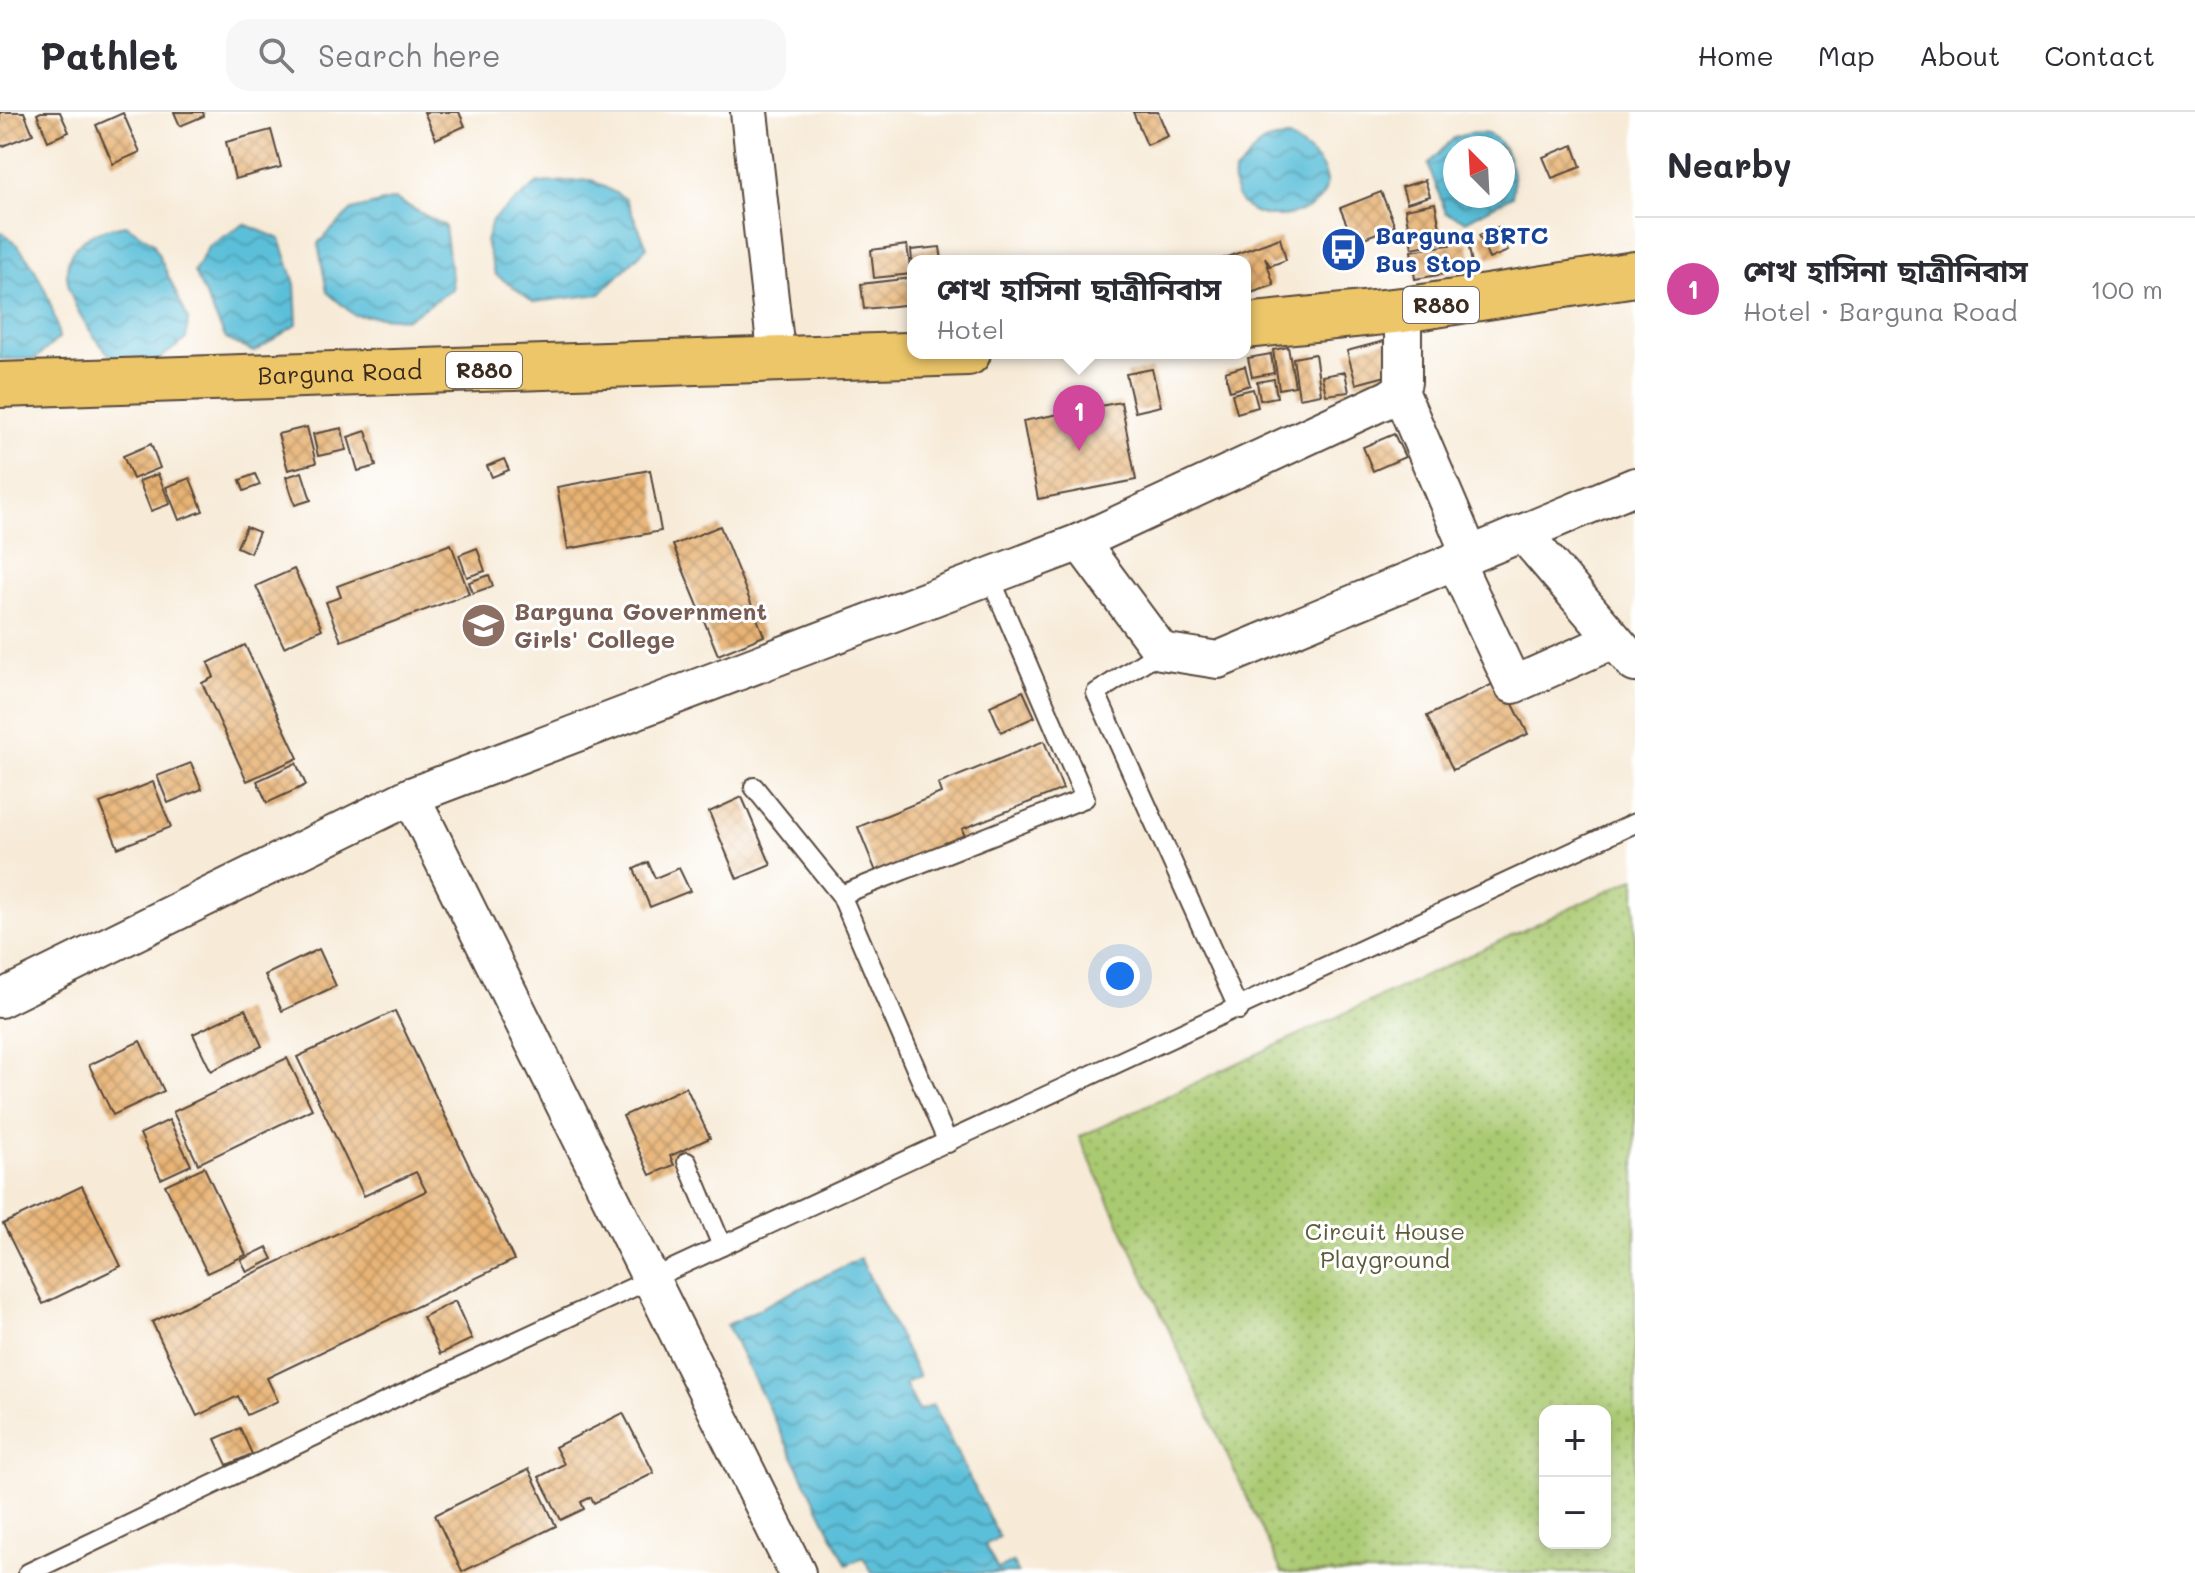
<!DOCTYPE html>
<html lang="en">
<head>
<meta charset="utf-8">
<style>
  :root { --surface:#fff; --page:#f7f7f7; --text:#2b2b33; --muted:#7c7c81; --line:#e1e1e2; --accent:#ea580c }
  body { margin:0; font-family:Mali,"Noto Sans Bengali",sans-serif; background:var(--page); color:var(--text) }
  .controls { position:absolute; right:24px; bottom:24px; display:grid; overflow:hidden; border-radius:16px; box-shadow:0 4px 12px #0003 }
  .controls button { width:72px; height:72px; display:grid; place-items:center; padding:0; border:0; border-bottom:2px solid var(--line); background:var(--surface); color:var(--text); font:40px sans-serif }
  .compass { position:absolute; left:1443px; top:24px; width:72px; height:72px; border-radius:50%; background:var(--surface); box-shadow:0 4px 12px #0003; rotate:336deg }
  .you { position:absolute; left:1120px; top:864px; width:28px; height:28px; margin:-20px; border:6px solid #fff; border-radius:50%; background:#1a73e8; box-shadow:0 0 0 12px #1a73e833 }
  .badge { display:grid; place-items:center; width:52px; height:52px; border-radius:50%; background:var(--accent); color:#fff; font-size:26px; font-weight:700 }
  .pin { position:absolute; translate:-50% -66px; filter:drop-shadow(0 2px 4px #0008) }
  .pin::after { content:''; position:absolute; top:42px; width:28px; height:24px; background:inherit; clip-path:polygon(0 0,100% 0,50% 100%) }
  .popup { position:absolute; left:907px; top:143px; width:344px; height:104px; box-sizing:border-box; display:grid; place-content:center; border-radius:16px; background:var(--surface); filter:drop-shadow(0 2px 6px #0005); font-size:26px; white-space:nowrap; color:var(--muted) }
  .popup b { font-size:30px; color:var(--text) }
  .popup::after { content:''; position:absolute; left:50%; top:100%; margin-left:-16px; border:16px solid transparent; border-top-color:var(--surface) }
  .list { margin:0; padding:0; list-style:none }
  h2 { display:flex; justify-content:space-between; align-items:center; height:104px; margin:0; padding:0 32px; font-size:34px }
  h2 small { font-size:26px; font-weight:400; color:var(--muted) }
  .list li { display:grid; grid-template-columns:52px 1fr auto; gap:24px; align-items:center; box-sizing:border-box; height:144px; padding:0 32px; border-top:2px solid var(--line) }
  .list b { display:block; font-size:30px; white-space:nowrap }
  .list p { margin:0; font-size:26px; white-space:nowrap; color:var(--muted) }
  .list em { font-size:26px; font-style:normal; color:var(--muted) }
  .icon { flex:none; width:44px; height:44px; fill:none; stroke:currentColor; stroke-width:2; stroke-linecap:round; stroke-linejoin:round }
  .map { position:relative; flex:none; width:1635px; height:1461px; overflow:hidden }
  header { display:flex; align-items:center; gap:48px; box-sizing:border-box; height:112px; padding:0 40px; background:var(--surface); border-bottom:2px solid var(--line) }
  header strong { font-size:38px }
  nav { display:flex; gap:44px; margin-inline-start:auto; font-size:28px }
  .search { width:560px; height:72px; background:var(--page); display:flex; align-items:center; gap:20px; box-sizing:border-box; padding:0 28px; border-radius:24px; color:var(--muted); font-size:30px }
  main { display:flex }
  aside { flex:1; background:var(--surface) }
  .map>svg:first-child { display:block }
  .park { fill:url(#park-dots); stroke:#727a48; stroke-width:2; fill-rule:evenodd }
  .water { fill:url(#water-waves); stroke:#4b747c; stroke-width:2; fill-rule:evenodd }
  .building { fill:url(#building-cross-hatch) }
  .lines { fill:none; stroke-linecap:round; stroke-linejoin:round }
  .service-casing { stroke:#57473a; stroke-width:22 }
  .minor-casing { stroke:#57473a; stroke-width:40 }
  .primary-casing { stroke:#57473a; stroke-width:48 }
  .service { stroke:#fff; stroke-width:18 }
  .minor { stroke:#fff; stroke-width:36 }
  .primary { stroke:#ecc669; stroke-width:44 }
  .labels { text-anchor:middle; stroke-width:6; stroke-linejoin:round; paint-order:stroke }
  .shield { fill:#fff; stroke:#766a62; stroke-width:2 }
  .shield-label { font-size:22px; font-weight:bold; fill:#3b2a1e }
  .transit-label { font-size:24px; font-weight:bold; fill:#164399; stroke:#fff; text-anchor:start }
  .street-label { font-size:24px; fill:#3b2a1e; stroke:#fff }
  .education-label { font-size:24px; font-weight:bold; fill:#785e54; stroke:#fff; text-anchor:start }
  .park-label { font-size:24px; fill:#5c5a37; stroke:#fff }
</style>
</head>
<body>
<header>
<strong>Pathlet</strong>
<div class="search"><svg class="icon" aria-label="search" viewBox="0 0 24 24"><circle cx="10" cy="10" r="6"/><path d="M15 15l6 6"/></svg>Search here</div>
<nav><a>Home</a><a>Map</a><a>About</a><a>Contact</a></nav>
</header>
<main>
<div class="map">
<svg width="1635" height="1461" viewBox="0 0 1635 1461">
  <defs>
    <pattern id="park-dots" width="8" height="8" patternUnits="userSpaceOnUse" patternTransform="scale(2)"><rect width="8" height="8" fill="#aaca72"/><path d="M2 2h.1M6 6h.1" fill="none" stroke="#8ca45d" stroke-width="1.8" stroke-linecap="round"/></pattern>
    <pattern id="water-waves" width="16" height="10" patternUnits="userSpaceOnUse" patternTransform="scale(2)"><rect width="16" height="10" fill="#5bbfd9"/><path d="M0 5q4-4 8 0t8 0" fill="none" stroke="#4c9baf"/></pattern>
    <pattern id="building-cross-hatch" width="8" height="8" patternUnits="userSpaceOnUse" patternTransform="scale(2)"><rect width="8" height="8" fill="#e8b374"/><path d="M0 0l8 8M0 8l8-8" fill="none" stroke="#bd925f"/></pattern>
  </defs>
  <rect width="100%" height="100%" fill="#fff"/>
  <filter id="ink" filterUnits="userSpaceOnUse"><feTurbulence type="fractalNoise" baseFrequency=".0125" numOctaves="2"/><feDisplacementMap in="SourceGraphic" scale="16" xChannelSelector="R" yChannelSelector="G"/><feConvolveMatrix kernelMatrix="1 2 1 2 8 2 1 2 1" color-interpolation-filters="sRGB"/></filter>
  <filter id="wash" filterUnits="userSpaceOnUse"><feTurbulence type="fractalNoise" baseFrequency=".006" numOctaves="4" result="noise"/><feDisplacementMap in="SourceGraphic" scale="32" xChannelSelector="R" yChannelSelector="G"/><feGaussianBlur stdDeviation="1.8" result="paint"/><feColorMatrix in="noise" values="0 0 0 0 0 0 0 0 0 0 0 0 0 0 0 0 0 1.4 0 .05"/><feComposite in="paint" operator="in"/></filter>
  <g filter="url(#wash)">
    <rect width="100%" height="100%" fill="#f7ebd8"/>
    <!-- park -->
    <path class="park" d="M1635 766V1461H1282L1079 1025ZM1545 1299H1605V1431H1545Z"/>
    <!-- water -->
    <g class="water">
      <path d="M1468 22C1473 22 1482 20 1487 22 1509 29 1517 66 1512 84L1466 109 1446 101 1428 52 1454 26ZM1455 36H1503V84H1455Z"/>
      <path d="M1289 26C1401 93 1225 144 1234 61 1259 41 1249 27 1289 26Z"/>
      <polygon points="592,68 626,87 647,135 600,182 534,190 495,162 486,130 492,108 538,71"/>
      <polygon points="395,87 445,114 453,177 407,207 354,203 327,180 318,131 352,98"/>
      <polygon points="244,112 280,127 295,172 297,212 254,240 226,227 194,160 209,134"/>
      <path d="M126 113 153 131 188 207 186 227 153 252 114 248C69 199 31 127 126 113Z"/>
      <path d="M0 119C32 138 54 192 59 226L35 247H0Z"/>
      <polygon points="860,1146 919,1264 905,1272 919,1299 933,1293 999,1425 985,1433 998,1458 1013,1450 1018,1461 872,1461 863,1445 847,1453 727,1213"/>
    </g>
    <g id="blocks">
      <!-- building -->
      <g class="building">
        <polygon points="0,0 24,0 33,22 0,35"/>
        <polygon points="41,0 60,0 69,20 48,29 37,2"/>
        <polygon points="174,0 203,0 204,4 180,14"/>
        <polygon points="424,0 459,0 465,14 436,27"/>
        <polygon points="1133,0 1158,0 1168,24 1147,33"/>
        <polygon points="123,1 140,40 113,52 96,13"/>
        <polygon points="271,18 281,55 235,67 226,30"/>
        <polygon points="1573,33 1581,55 1552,66 1543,45"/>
        <polygon points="1425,68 1430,84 1407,91 1402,75"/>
        <polygon points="1381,80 1395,114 1354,130 1340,96"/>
        <polygon points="1435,91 1443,130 1412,136 1405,97"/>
        <polygon points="1498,115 1508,139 1489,147 1479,123"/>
        <polygon points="1280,126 1286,148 1270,154 1265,145 1274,173 1245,183 1245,149 1216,149"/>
        <polygon points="1468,130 1473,157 1415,167 1411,139"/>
        <polygon points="907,133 911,162 874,166 871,138"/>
        <polygon points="940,135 942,149 912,149 911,138"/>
        <polygon points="912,166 913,192 864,197 861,172"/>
        <polygon points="1388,228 1397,261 1356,272 1347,239"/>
        <polygon points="1288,235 1295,274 1279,277 1273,238"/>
        <polygon points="1271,242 1274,261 1252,265 1248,246"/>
        <polygon points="1315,242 1321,282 1299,286 1293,246"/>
        <polygon points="1245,254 1250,273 1230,279 1225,260"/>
        <polygon points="1152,257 1161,294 1135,300 1126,262"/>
        <polygon points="1345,260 1349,280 1326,283 1322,264"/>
        <polygon points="1274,267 1277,285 1260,288 1257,270"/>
        <polygon points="1253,277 1258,295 1237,301 1232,282"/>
        <polygon points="1121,290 1136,368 1038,387 1023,309"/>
        <polygon points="307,315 316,351 288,358 278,322"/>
        <polygon points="342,316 346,338 318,344 313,322"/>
        <polygon points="366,319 376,354 358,359 348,325"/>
        <polygon points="1394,322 1405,345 1373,359 1363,335"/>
        <polygon points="151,332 160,356 133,367 123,344"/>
        <polygon points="504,347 509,358 492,365 487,354"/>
        <polygon points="650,358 661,419 568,437 557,375"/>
        <polygon points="302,360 311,388 295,393 286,365"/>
        <polygon points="158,362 170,392 151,399 139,369"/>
        <polygon points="255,362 260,373 244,379 240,368"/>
        <polygon points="190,366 203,399 179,408 166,375"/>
        <polygon points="720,414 764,524 718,543 673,433"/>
        <polygon points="246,415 259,420 250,441 237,435"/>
        <polygon points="451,432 469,482 341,529 326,490 341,485 337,474"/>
        <polygon points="477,436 485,459 467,465 459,443"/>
        <polygon points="294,457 322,517 284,535 256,474"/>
        <polygon points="489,463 493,474 473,481 469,470"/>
        <polygon points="245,533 298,646 247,669 202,571 214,565 208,551"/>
        <polygon points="1501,568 1528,622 1453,658 1427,604"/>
        <polygon points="1023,579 1035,605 1001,620 990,594"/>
        <polygon points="1044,629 1063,677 962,717 966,727 877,762 858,715 941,681 938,672"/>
        <polygon points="191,651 202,677 168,691 157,664"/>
        <polygon points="296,651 306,673 267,691 257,669"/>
        <polygon points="153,670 171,715 118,736 100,691"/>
        <polygon points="742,685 771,753 737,767 709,700"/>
        <polygon points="648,750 655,766 679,756 690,779 650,795 634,757"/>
        <polygon points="319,837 336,874 282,899 265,863"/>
        <polygon points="245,897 262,934 211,959 193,922"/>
        <polygon points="395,899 514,1148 267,1266 278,1289 247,1303 238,1284 197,1304 152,1210 426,1079 416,1060 364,1084 297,945"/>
        <polygon points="140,929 164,979 113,1003 89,953"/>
        <polygon points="287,946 312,997 198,1052 173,1000"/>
        <polygon points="686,975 710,1026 670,1044 674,1053 650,1063 623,1004"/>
        <polygon points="169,1008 191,1053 161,1067 140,1022"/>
        <polygon points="204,1055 246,1143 207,1161 165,1073"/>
        <polygon points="82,1074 121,1154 43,1192 3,1112"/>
        <polygon points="267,1135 273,1147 247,1160 241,1148"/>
        <polygon points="455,1189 472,1227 440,1242 423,1205"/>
        <polygon points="623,1301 654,1361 594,1391 591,1385 581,1390 584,1397 561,1408 539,1365 564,1352 555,1335"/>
        <polygon points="240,1316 252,1342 227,1353 215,1327"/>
        <polygon points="529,1357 556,1414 462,1460 435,1403"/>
      </g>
    </g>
  </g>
  <g filter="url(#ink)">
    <use href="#blocks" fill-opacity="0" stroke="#57473a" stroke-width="2"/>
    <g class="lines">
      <defs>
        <g id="service">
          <polyline points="1161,539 1096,581 1239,898"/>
          <polyline points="754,675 841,783 948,1031"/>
          <polyline points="841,783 1085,686 990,465"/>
          <polyline points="687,1050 722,1134"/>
          <polyline points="28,1461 392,1287 1635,711"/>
        </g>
        <g id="minor">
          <polyline points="749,0 777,249"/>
          <polyline points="1400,279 1470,443"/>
          <polyline points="1523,421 1635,552"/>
          <polyline points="1080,430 1161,539 1218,548 1635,374"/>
          <polyline points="1455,449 1513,573 1614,528"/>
          <polyline points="411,684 797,1461"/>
          <polyline points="0,887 411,684 1080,430 1390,286 1400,279 1403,270 1403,198"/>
        </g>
        <g id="primary">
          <polyline points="1245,214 1403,198 1635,162"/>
          <path id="s1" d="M0 273 968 241"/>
        </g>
      </defs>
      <!-- service casing -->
      <use href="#service" class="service-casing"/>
      <!-- minor casing -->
      <use href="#minor" class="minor-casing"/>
      <!-- primary casing -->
      <use href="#primary" class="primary-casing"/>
      <!-- service -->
      <use href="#service" class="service"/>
      <!-- minor -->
      <use href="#minor" class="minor"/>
      <!-- primary -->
      <use href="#primary" class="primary"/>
    </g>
  </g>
  <!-- icons -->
  <defs>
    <symbol id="bus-disc" viewBox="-11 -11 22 22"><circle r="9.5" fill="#1a4fb4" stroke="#fff"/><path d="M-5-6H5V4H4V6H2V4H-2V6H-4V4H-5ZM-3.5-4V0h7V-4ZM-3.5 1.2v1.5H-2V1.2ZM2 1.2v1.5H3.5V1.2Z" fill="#fff"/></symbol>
    <symbol id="university-disc" viewBox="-11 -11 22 22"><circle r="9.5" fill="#8d6e63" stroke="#fff"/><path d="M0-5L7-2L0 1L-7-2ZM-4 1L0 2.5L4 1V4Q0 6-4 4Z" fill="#fff"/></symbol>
  </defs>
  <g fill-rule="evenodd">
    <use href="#bus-disc" x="1318" y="112" width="51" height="51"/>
    <use href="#university-disc" x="458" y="488" width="51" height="51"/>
  </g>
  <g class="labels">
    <!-- shield labels -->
    <g class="shield">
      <rect x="1403" y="175" width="76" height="36" rx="6"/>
      <rect x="446" y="240" width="76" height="36" rx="6"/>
    </g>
    <g class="shield-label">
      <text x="1441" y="201">R880</text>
      <text x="484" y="266">R880</text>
    </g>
    <!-- transit labels -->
    <g class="transit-label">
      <text x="1375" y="132">Barguna BRTC<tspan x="1375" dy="28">Bus Stop</tspan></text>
    </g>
    <!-- street labels -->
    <g class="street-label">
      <text dy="8" stroke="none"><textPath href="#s1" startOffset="340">Barguna Road</textPath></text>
    </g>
    <!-- education labels -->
    <g class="education-label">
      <text x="514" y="508">Barguna Government<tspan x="514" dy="28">Girls' College</tspan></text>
    </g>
    <!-- park labels -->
    <g class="park-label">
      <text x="1385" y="1128">Circuit House<tspan x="1385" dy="28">Playground</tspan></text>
    </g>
  </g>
</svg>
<div class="controls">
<button>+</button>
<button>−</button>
</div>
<svg class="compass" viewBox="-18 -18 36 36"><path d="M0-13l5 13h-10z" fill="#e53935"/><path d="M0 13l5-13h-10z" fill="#7c7c81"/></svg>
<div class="you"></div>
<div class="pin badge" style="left:1079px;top:339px;background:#d1479c">1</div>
<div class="popup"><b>শেখ হাসিনা ছাত্রীনিবাস</b>Hotel</div>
</div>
<aside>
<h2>Nearby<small></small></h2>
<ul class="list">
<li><span class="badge" style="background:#d1479c">1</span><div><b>শেখ হাসিনা ছাত্রীনিবাস</b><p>Hotel · Barguna Road</p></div><em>100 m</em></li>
</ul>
</aside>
</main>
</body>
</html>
